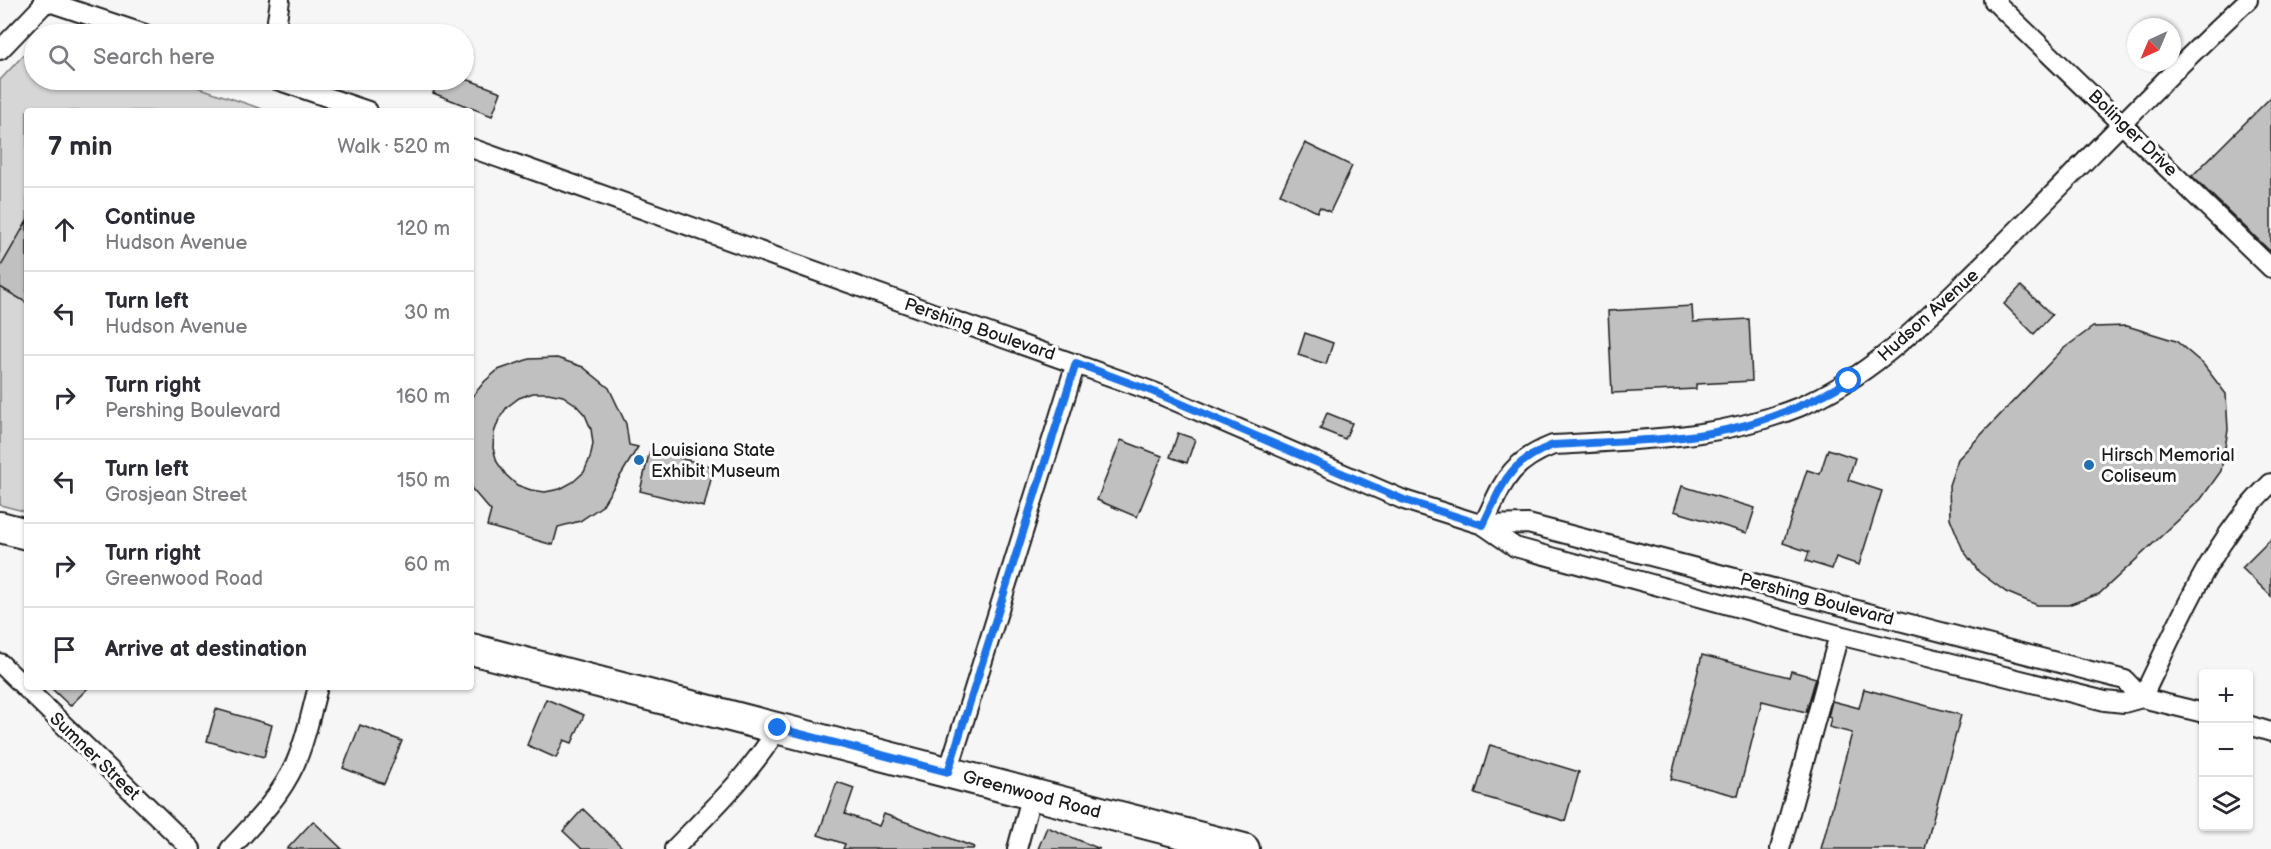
<!DOCTYPE html>
<html lang="en">
<head>
<meta charset="utf-8">
<style>
  :root { --surface:#fff; --page:#f2f2f3; --text:#2b2b33; --muted:#7c7c81; --line:#e1e1e2 }
  body { margin:0; font-family:"Balsamiq Sans",sans-serif; background:var(--page); color:var(--text) }
  .controls { position:absolute; right:18px; bottom:18px; display:grid; overflow:hidden; border-radius:6px; box-shadow:0 2px 4px #0004 }
  .controls button { width:54px; height:54px; display:grid; place-items:center; padding:0; border:0; border-bottom:2px solid var(--line); background:var(--surface); color:var(--text); font:30px sans-serif }
  .compass { position:absolute; left:2127px; top:18px; width:54px; height:54px; border-radius:50%; background:var(--surface); box-shadow:0 2px 4px #0004; rotate:224deg }
  .stop { position:absolute; width:18px; height:18px; margin:-14px; border:4px solid #1a73e8; border-radius:50%; background:#fff }
  .stop.end { background:#1a73e8; border-color:#fff; box-shadow:0 2px 6px #0008 }
  .list { margin:0; padding:0; list-style:none }
  h2 { display:flex; justify-content:space-between; align-items:center; height:78px; margin:0; padding:0 24px; font-size:26px }
  h2 small { font-size:20px; font-weight:400; color:var(--muted) }
  .list li { display:grid; grid-template-columns:39px 1fr auto; gap:18px; align-items:center; box-sizing:border-box; height:84px; padding:0 24px; border-top:2px solid var(--line) }
  .list b { display:block; font-size:22px; white-space:nowrap }
  .list p { margin:0; font-size:20px; white-space:nowrap; color:var(--muted) }
  .list em { font-size:20px; font-style:normal; color:var(--muted) }
  .icon { flex:none; width:33px; height:33px; fill:none; stroke:currentColor; stroke-width:2; stroke-linecap:round; stroke-linejoin:round }
  .map { position:relative; flex:none; width:2271px; height:849px; overflow:hidden }
  .search { position:absolute; background:var(--surface); box-shadow:0 2px 4px #0004; left:24px; top:24px; width:450px; height:66px; display:flex; align-items:center; gap:15px; box-sizing:border-box; padding:0 21px; border-radius:33px; color:var(--muted); font-size:22px }
  .panel { position:absolute; background:var(--surface); box-shadow:0 2px 4px #0004; left:24px; top:108px; width:450px; height:582px; border-radius:6px }
  .map>svg:first-child { display:block }
  .green { fill:#d6d6d6; stroke:#797979; stroke-width:1.5 }
  .building { fill:#c0c0c0; stroke:#1c1c1c; stroke-width:1.5; fill-rule:evenodd }
  .lines { fill:none; stroke-linecap:round; stroke-linejoin:round }
  .minor-casing { stroke:#1c1c1c; stroke-width:22 }
  .primary-casing { stroke:#1c1c1c; stroke-width:34 }
  .minor { stroke:#fff; stroke-width:18 }
  .primary { stroke:#fff; stroke-width:30 }
  .route { stroke:#1a73e8; stroke-width:8 }
  .poi-dot { fill:#1f6fb2; stroke:#fff; stroke-width:2 }
  .labels { text-anchor:middle; stroke-width:6; stroke-linejoin:round; paint-order:stroke }
  .street-label { font-size:18px; fill:#1c1c1c; stroke:#fff }
  .poi-label { font-size:18px; fill:#1c1c1c; stroke:#fff; text-anchor:start }
</style>
</head>
<body>
<div class="map">
<svg width="2271" height="849" viewBox="0 0 2271 849">
  <rect width="100%" height="100%" fill="#f6f6f6"/>
  <filter id="ink" filterUnits="userSpaceOnUse"><feTurbulence type="fractalNoise" baseFrequency=".0167" numOctaves="2"/><feDisplacementMap in="SourceGraphic" scale="12" xChannelSelector="R" yChannelSelector="G"/><feConvolveMatrix kernelMatrix="1 2 1 2 8 2 1 2 1" color-interpolation-filters="sRGB"/></filter>
  <g filter="url(#ink)">
    <!-- green -->
    <polygon class="green" points="34,44 34,80 177,80 268,111 27,111 27,512 0,505 0,80"/>
    <!-- building -->
    <g class="building">
      <polygon points="438,80 469,80 501,92 492,116 433,93"/>
      <polygon points="2271,97 2271,252 2192,176"/>
      <polygon points="1305,143 1352,166 1330,212 1320,207 1317,212 1280,194"/>
      <polygon points="27,221 27,303 0,287 0,268"/>
      <polygon points="2021,286 2052,315 2034,334 2004,304"/>
      <polygon points="1692,306 1693,322 1749,319 1752,381 1696,384 1696,389 1612,393 1608,311"/>
      <polygon points="2127,326 2176,341 2203,364 2226,394 2228,430 2221,471 2201,499 2099,594 2068,605 2037,605 2006,592 1979,572 1963,550 1950,518 1949,485 1958,459 2063,349 2093,327"/>
      <polygon points="1305,333 1333,343 1326,364 1298,355"/>
      <path d="M557 358 583 367 609 388 626 424 629 445 638 447 602 506 580 521 558 527 553 545 487 526 491 511 471 488V398L485 381 498 370 529 359ZM533 393H548L563 396 575 404 585 415 591 429 593 444 590 458 584 472 573 482 560 489 545 492 531 490 517 485 506 475 497 462 493 448 494 433 499 419 507 407 519 398Z"/>
      <polygon points="1327,413 1352,423 1345,439 1320,429"/>
      <polygon points="1178,433 1195,439 1187,463 1170,457"/>
      <polygon points="1121,440 1162,456 1137,517 1097,500"/>
      <polygon points="1828,449 1855,458 1848,480 1882,491 1859,565 1836,557 1832,569 1806,561 1809,552 1783,543 1807,470 1820,474"/>
      <polygon points="650,450 714,467 704,507 640,491"/>
      <polygon points="1682,486 1755,508 1747,533 1674,511"/>
      <polygon points="2271,539 2271,596 2242,568"/>
      <polygon points="1702,655 1789,677 1791,671 1816,678 1806,712 1762,701 1738,796 1671,779"/>
      <polygon points="50,687 89,687 70,706"/>
      <polygon points="1864,689 1961,715 1925,849 1821,849 1852,733 1829,727 1831,718 1828,717 1832,701 1859,708"/>
      <polygon points="546,699 584,715 572,743 564,740 556,758 527,745"/>
      <polygon points="216,709 272,725 264,757 207,741"/>
      <polygon points="360,725 402,741 384,784 343,768"/>
      <polygon points="1490,745 1579,772 1565,821 1475,794"/>
      <polygon points="837,782 854,788 845,814 879,826 884,814 974,847 973,849 843,849 845,844 818,835"/>
      <polygon points="583,809 624,849 582,849 563,831"/>
      <polygon points="313,821 342,849 287,849"/>
      <polygon points="1047,827 1100,849 1038,849"/>
    </g>
    <g class="lines">
      <defs>
        <g id="minor">
          <polyline points="43,0 145,34"/>
          <polyline points="1993,0 2271,268"/>
          <polyline points="275,34 280,0"/>
          <polyline points="0,50 47,1"/>
          <polyline points="277,80 368,111"/>
          <polyline points="471,148 1154,392 1404,500 1483,525 1515,547 1839,635 2105,701 2124,703 2142,698 2204,713"/>
          <path d="M1483 525C1503 484 1507 463 1553 445 1637 440 1720 439 1799 407 1875 375 1929 316 1987 260 2075 174 2158 83 2248 0"/>
          <polyline points="1483,525 1528,524 2125,680 2142,698"/>
          <polyline points="0,663 191,849"/>
          <path d="M2142 698C2179 623 2210 542 2271 483"/>
          <polyline points="2248,725 2271,732"/>
          <polyline points="948,772 1076,363"/>
          <path d="M230 849C255 822 280 797 295 764 306 740 311 712 318 687"/>
          <path d="M674 849C711 811 750 774 778 728"/>
          <polyline points="1017,849 1032,794"/>
          <polyline points="1780,849 1839,635"/>
        </g>
        <g id="primary">
          <polyline points="0,527 27,534"/>
          <polyline points="471,649 1244,849"/>
        </g>
      </defs>
      <!-- minor casing -->
      <use href="#minor" class="minor-casing"/>
      <!-- primary casing -->
      <use href="#primary" class="primary-casing"/>
      <!-- minor -->
      <use href="#minor" class="minor"/>
      <!-- primary -->
      <use href="#primary" class="primary"/>
    </g>
  </g>
  <g class="lines" filter="url(#ink)">
    <!-- route -->
    <path class="route" d="M778 728 948 772 1076 363 1154 392 1404 500 1483 525C1503 484 1507 463 1553 445 1610 441 1670 442 1726 430 1770 420 1811 403 1849 381"/>
  </g>
  <!-- markers -->
  <g class="poi-dot">
    <circle cx="639" cy="460" r="6"/>
    <circle cx="2089" cy="465" r="6"/>
  </g>
  <g class="labels">
    <!-- street labels -->
    <g class="street-label">
      <text transform="translate(2133 133) rotate(44)" y="6">Bolinger Drive</text>
      <text transform="translate(1928 315) rotate(-42)" y="6">Hudson Avenue</text>
      <text transform="translate(980 329) rotate(19)" y="6">Pershing Boulevard</text>
      <text transform="translate(1817 599) rotate(15)" y="6">Pershing Boulevard</text>
      <text transform="translate(95 756) rotate(44)" y="6">Sumner Street</text>
      <text transform="translate(1032 794) rotate(15)" y="6">Greenwood Road</text>
    </g>
    <!-- poi labels -->
    <g class="poi-label">
      <text x="651" y="456">Louisiana State<tspan x="651" dy="21">Exhibit Museum</tspan></text>
      <text x="2101" y="461">Hirsch Memorial<tspan x="2101" dy="21">Coliseum</tspan></text>
    </g>
  </g>
</svg>
<div class="controls">
<button>+</button>
<button>−</button>
<button><svg class="icon" aria-label="layers" viewBox="0 0 24 24"><path d="M12 4l9 5-9 5-9-5zM3 14l9 5 9-5"/></svg></button>
</div>
<svg class="compass" viewBox="-18 -18 36 36"><path d="M0-13l5 13h-10z" fill="#e53935"/><path d="M0 13l5-13h-10z" fill="#7c7c81"/></svg>
<div class="stop" style="left:1849px;top:381px"></div>
<div class="stop end" style="left:778px;top:728px"></div>
<div class="search"><svg class="icon" aria-label="search" viewBox="0 0 24 24"><circle cx="10" cy="10" r="6"/><path d="M15 15l6 6"/></svg>Search here</div>
<section class="panel">
<h2>7 min<small>Walk · 520 m</small></h2>
<ul class="list">
<li><svg class="icon" aria-label="ahead" viewBox="0 0 24 24"><path d="M12 20V5M6 11l6-6 6 6"/></svg><div><b>Continue</b><p>Hudson Avenue</p></div><em>120 m</em></li>
<li><svg class="icon" aria-label="left" viewBox="0 0 24 24"><path d="M17 20v-9H6M10 6l-5 5 5 5"/></svg><div><b>Turn left</b><p>Hudson Avenue</p></div><em>30 m</em></li>
<li><svg class="icon" aria-label="right" viewBox="0 0 24 24"><path d="M7 20v-9h11M14 6l5 5-5 5"/></svg><div><b>Turn right</b><p>Pershing Boulevard</p></div><em>160 m</em></li>
<li><svg class="icon" aria-label="left" viewBox="0 0 24 24"><path d="M17 20v-9H6M10 6l-5 5 5 5"/></svg><div><b>Turn left</b><p>Grosjean Street</p></div><em>150 m</em></li>
<li><svg class="icon" aria-label="right" viewBox="0 0 24 24"><path d="M7 20v-9h11M14 6l5 5-5 5"/></svg><div><b>Turn right</b><p>Greenwood Road</p></div><em>60 m</em></li>
<li><svg class="icon" aria-label="arrive" viewBox="0 0 24 24"><path d="M6 21V4h12l-3 4 3 4H6"/></svg><div><b>Arrive at destination</b></div></li>
</ul>
</section>
</div>
</body>
</html>
